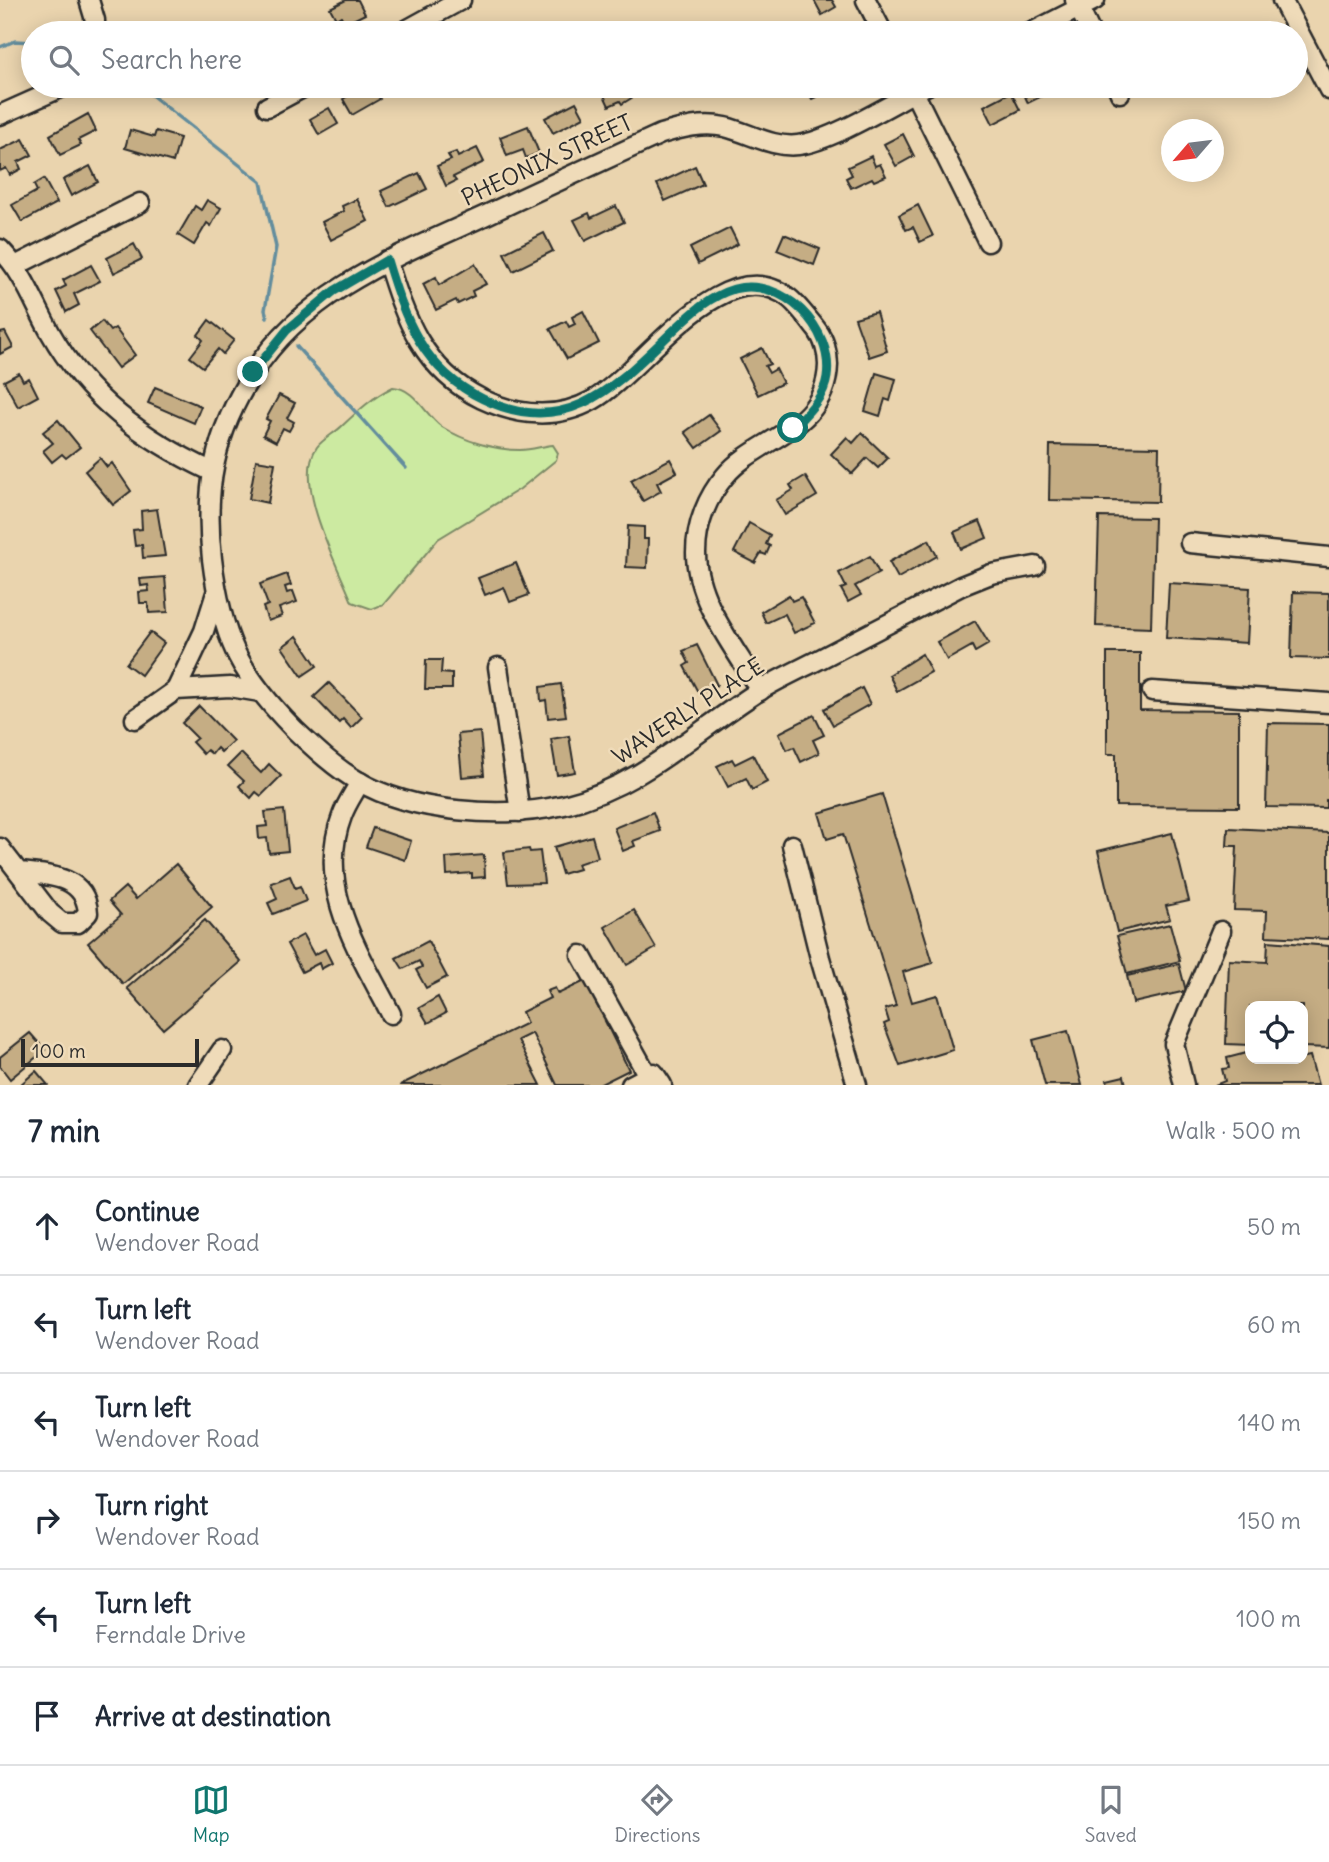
<!DOCTYPE html>
<html lang="en">
<head>
<meta charset="utf-8">
<style>
  :root { --surface:#fff; --page:#f6f6f7; --text:#1f2937; --muted:#747a83; --line:#e0e1e3; --accent:#0f766e }
  body { margin:0; font-family:Delius,sans-serif; background:var(--page); color:var(--text) }
  .controls { position:absolute; right:21px; bottom:21px; display:grid; overflow:hidden; border-radius:14px; box-shadow:0 4px 18px #0003 }
  .controls button { width:63px; height:63px; display:grid; place-items:center; padding:0; border:0; border-bottom:2px solid var(--line); background:var(--surface); color:var(--text); font:35px sans-serif }
  .compass { position:absolute; left:1161px; top:119px; width:63px; height:63px; border-radius:50%; background:var(--surface); box-shadow:0 4px 18px #0003; rotate:242deg }
  .scale { position:absolute; left:21px; bottom:18px; width:178px; box-sizing:border-box; padding-left:7px; border:4px solid #2b2b2b; border-top:0; font-size:19px; line-height:24px; white-space:nowrap; color:#2b2b2b; -webkit-text-stroke:5px #efdbb9; paint-order:stroke }
  .stop { position:absolute; width:21px; height:21px; margin:-16px; border:5px solid #0f766e; border-radius:50%; background:#fff }
  .stop.end { background:#0f766e; border-color:#fff; box-shadow:0 2px 7px #0008 }
  .list { margin:0; padding:0; list-style:none }
  h2 { display:flex; justify-content:space-between; align-items:center; height:91px; margin:0; padding:0 28px; font-size:30px }
  h2 small { font-size:23px; font-weight:400; color:var(--muted) }
  .list li { display:grid; grid-template-columns:46px 1fr auto; gap:21px; align-items:center; box-sizing:border-box; height:98px; padding:0 28px; border-top:2px solid var(--line) }
  .list b { display:block; font-size:26px; white-space:nowrap }
  .list p { margin:0; font-size:23px; white-space:nowrap; color:var(--muted) }
  .list em { font-size:23px; font-style:normal; color:var(--muted) }
  .icon { flex:none; width:38px; height:38px; fill:none; stroke:currentColor; stroke-width:2; stroke-linecap:round; stroke-linejoin:round }
  .map { position:relative; flex:none; width:1329px; height:1085px; overflow:hidden }
  .search { position:absolute; background:var(--surface); box-shadow:0 4px 18px #0003; left:21px; right:21px; top:21px; height:77px; display:flex; align-items:center; gap:18px; box-sizing:border-box; padding:0 24px; border-radius:38px; color:var(--muted); font-size:26px }
  .sheet { height:679px; background:var(--surface) }
  nav { display:flex; justify-content:space-around; align-items:center; box-sizing:border-box; height:98px; border-top:2px solid var(--line); background:var(--surface); font-size:19px; color:var(--muted) }
  nav a { display:grid; justify-items:center; gap:4px }
  nav .on { color:var(--accent) }
  .map>svg:first-child { display:block }
  .green { fill:#cceaa1; stroke:#7c8a66; stroke-width:2 }
  .lines { fill:none; stroke-linecap:round; stroke-linejoin:round }
  .stream { stroke:#638d9d; stroke-width:3.5 }
  .building { fill:#c5ad84; stroke:#2b2b2b; stroke-width:2 }
  .minor-casing { stroke:#2b2b2b; stroke-width:23 }
  .minor { stroke:#efdbb9; stroke-width:18 }
  .route { stroke:#0f766e; stroke-width:9 }
  .labels { text-anchor:middle; stroke-width:5; stroke-linejoin:round; paint-order:stroke }
  .street-label { font-size:23px; fill:#2b2b2b; stroke:#efdbb9 }
</style>
</head>
<body>
<div class="map">
<svg width="1329" height="1085" viewBox="0 0 1329 1085">
  <rect width="100%" height="100%" fill="#ead4ae"/>
  <filter id="ink" filterUnits="userSpaceOnUse"><feTurbulence type="fractalNoise" baseFrequency=".0143" numOctaves="2"/><feDisplacementMap in="SourceGraphic" scale="14" xChannelSelector="R" yChannelSelector="G"/><feConvolveMatrix kernelMatrix="1 2 1 2 8 2 1 2 1" color-interpolation-filters="sRGB"/></filter>
  <g filter="url(#ink)">
    <!-- green -->
    <path class="green" d="M393 387C415 388 425 415 442 427 464 441 494 450 520 450 532 450 542 446 553 445L558 453 556 460 520 489 438 539 384 604 372 609 352 602C338 566 292 482 317 447 323 439 335 433 342 426 359 410 373 397 393 387Z"/>
    <g class="lines">
      <!-- stream -->
      <g class="stream">
        <polyline points="0,47 15,41 33,42"/>
        <polyline points="140,86 261,182 276,247 265,310 267,317"/>
        <polyline points="296,346 406,468"/>
      </g>
    </g>
    <!-- building -->
    <g class="building">
      <polygon points="346,0 358,0 365,14 345,24 341,16 336,19 330,8"/>
      <polygon points="814,0 832,0 836,7 822,15"/>
      <polygon points="614,86 644,86 646,89 622,104 620,101 609,106 602,91"/>
      <polygon points="731,86 783,86 782,96 730,92"/>
      <polygon points="805,86 839,86 812,99"/>
      <polygon points="1020,86 1050,86 1052,91 1028,103"/>
      <polygon points="373,87 380,99 352,115 343,99 362,88 364,92"/>
      <polygon points="1011,92 1020,110 993,124 984,106"/>
      <polygon points="576,102 584,117 553,133 545,118"/>
      <polygon points="329,108 338,124 319,135 310,119"/>
      <polygon points="88,114 96,131 78,140 81,145 60,155 50,135"/>
      <polygon points="528,126 539,153 526,158 523,150 507,156 500,137"/>
      <polygon points="130,130 154,137 156,131 180,138 173,162 125,148"/>
      <polygon points="903,134 914,156 896,166 884,144"/>
      <polygon points="23,139 32,155 18,162 21,169 10,175 6,168 0,171 0,150"/>
      <polygon points="477,148 484,162 453,177 456,181 446,186 437,166 451,160 448,155 456,152 458,157"/>
      <polygon points="871,156 875,166 880,164 886,176 874,181 872,178 851,188 846,178 852,175 848,167"/>
      <polygon points="90,166 98,182 71,196 63,180"/>
      <polygon points="695,166 703,184 665,201 657,184"/>
      <polygon points="419,173 427,189 389,207 381,191"/>
      <polygon points="44,179 57,203 22,222 12,205 37,191 34,185"/>
      <polygon points="357,199 368,221 331,240 322,222 344,211 342,206"/>
      <polygon points="207,200 221,208 211,226 207,223 194,245 178,235 195,206 201,210"/>
      <polygon points="918,205 933,236 920,242 913,227 906,230 899,215"/>
      <polygon points="616,206 624,222 585,241 574,220 589,213 591,218"/>
      <polygon points="730,228 738,244 698,264 690,248"/>
      <polygon points="544,233 553,251 513,271 504,253"/>
      <polygon points="784,234 820,249 814,265 777,250"/>
      <polygon points="134,244 142,259 114,273 107,258"/>
      <polygon points="475,264 486,284 472,291 474,296 458,304 456,300 436,310 423,284 436,277 439,285"/>
      <polygon points="91,265 100,281 74,294 79,305 66,312 56,291 66,286 63,280"/>
      <polygon points="583,311 599,343 567,359 550,329 566,321 569,327 575,324 572,317"/>
      <polygon points="876,312 887,351 869,357 855,318"/>
      <polygon points="209,320 234,340 223,354 218,349 203,367 190,357 203,340 198,335"/>
      <polygon points="102,321 110,331 115,328 135,355 118,368 90,331"/>
      <polygon points="5,332 13,347 0,354 0,333"/>
      <polygon points="762,348 770,364 765,366 769,373 776,369 783,383 758,395 740,359"/>
      <polygon points="19,373 23,381 29,378 38,396 18,407 4,381"/>
      <polygon points="876,373 896,379 890,401 885,399 880,416 865,411"/>
      <polygon points="155,387 201,406 194,423 148,403"/>
      <polygon points="279,395 295,403 287,418 294,422 289,431 283,428 276,442 263,435 270,421 266,419"/>
      <polygon points="709,415 721,431 697,448 685,432"/>
      <polygon points="58,420 80,447 66,458 62,454 52,462 43,451 53,443 43,432"/>
      <polygon points="862,433 888,458 878,468 867,458 852,474 831,454 847,437 853,443"/>
      <polygon points="1050,445 1159,447 1158,502 1049,500"/>
      <polygon points="100,458 107,467 112,463 131,491 113,505 85,471"/>
      <polygon points="670,459 677,472 657,483 661,491 643,501 631,480"/>
      <polygon points="256,460 275,463 268,503 249,499"/>
      <polygon points="805,476 817,496 785,515 776,500 793,490 790,485"/>
      <polygon points="157,509 165,556 143,558 142,545 135,546 133,530 142,529 141,511"/>
      <polygon points="1099,517 1154,518 1151,628 1096,626"/>
      <polygon points="980,521 987,538 961,549 954,532"/>
      <polygon points="749,523 770,535 766,544 770,546 766,555 761,553 755,563 734,552"/>
      <polygon points="628,526 644,527 644,539 648,539 647,568 626,567"/>
      <polygon points="929,540 937,556 898,578 889,562"/>
      <polygon points="870,556 879,573 855,586 861,595 848,602 841,589 846,587 839,573"/>
      <polygon points="516,563 529,595 510,602 504,587 485,595 478,578"/>
      <polygon points="287,574 291,585 285,587 287,593 293,591 297,602 279,608 282,616 268,621 263,607 268,605 260,584"/>
      <polygon points="165,577 168,612 149,613 148,603 140,603 139,592 149,591 148,585 141,586 140,579"/>
      <polygon points="1169,583 1250,588 1247,643 1166,638"/>
      <polygon points="1293,592 1329,593 1329,659 1291,658"/>
      <polygon points="789,595 792,601 801,597 815,623 794,633 785,614 766,623 761,612"/>
      <polygon points="975,621 989,644 975,652 972,646 947,660 937,642"/>
      <polygon points="150,632 164,643 141,675 126,664"/>
      <polygon points="297,636 317,666 302,676 282,647"/>
      <polygon points="697,645 717,685 699,694 684,666 689,663 683,651"/>
      <polygon points="1107,653 1140,653 1140,710 1239,711 1239,807 1116,806 1116,754 1107,754"/>
      <polygon points="922,654 931,672 897,691 889,675"/>
      <polygon points="426,660 442,660 441,673 452,674 452,689 425,689"/>
      <polygon points="329,683 362,717 351,728 343,719 339,723 314,697"/>
      <polygon points="561,684 566,716 548,718 546,700 541,701 540,687"/>
      <polygon points="862,688 870,704 833,725 824,709"/>
      <polygon points="199,706 233,741 221,752 217,748 212,754 207,750 203,754 192,742 197,738 182,723"/>
      <polygon points="814,715 824,735 813,740 819,753 801,762 794,747 787,750 779,733"/>
      <polygon points="1268,723 1329,724 1329,800 1326,800 1326,808 1266,807"/>
      <polygon points="480,732 484,775 462,777 458,734"/>
      <polygon points="569,736 575,772 557,775 551,739"/>
      <polygon points="241,753 261,773 269,764 281,776 261,796 256,792 251,798 239,786 244,781 228,766"/>
      <polygon points="753,755 767,782 752,790 746,778 728,787 717,766 732,759 735,764"/>
      <polygon points="882,794 933,963 903,972 912,1002 937,995 953,1050 900,1066 884,1024 889,1022 885,1009 896,1006 843,834 827,839 819,813"/>
      <polygon points="284,810 288,851 269,853 267,838 259,839 258,827 267,826 265,812"/>
      <polygon points="653,812 660,831 633,841 635,846 623,851 614,828"/>
      <polygon points="373,828 411,841 405,860 366,847"/>
      <polygon points="1228,828 1329,833 1329,939 1266,936 1267,911 1234,910 1237,846 1227,846"/>
      <polygon points="1172,833 1189,901 1166,906 1170,919 1117,932 1098,851"/>
      <polygon points="592,836 598,857 577,864 579,869 562,874 554,847"/>
      <polygon points="529,849 530,852 540,851 544,883 508,884 504,852"/>
      <polygon points="484,855 485,877 472,878 472,873 447,875 446,858"/>
      <polygon points="176,864 212,907 123,984 88,943 121,915 109,901 125,887 136,899"/>
      <polygon points="290,876 295,888 300,886 306,901 273,914 268,903 277,899 271,883"/>
      <polygon points="634,910 656,948 627,965 605,927"/>
      <polygon points="205,920 241,962 163,1029 127,988"/>
      <polygon points="1170,924 1180,961 1127,974 1117,936"/>
      <polygon points="303,935 314,955 325,949 332,963 321,969 319,963 302,972 287,944"/>
      <polygon points="428,941 447,977 426,988 416,970 422,967 419,961 403,969 396,958"/>
      <polygon points="1268,941 1329,946 1329,1048 1303,1047 1303,1006 1250,1006 1250,1045 1226,1044 1229,960 1267,962"/>
      <polygon points="1179,964 1186,991 1133,1003 1127,976"/>
      <polygon points="585,981 600,1011 605,1008 610,1019 605,1021 629,1070 599,1085 557,1085 532,1033 518,1040 541,1085 400,1085 527,1023 522,1012 550,998 547,991 555,988 558,994"/>
      <polygon points="438,997 446,1013 428,1023 419,1008"/>
      <polygon points="1068,1031 1082,1085 1045,1085 1033,1040"/>
      <polygon points="30,1033 45,1050 10,1079 0,1066 0,1057"/>
      <polygon points="1250,1052 1250,1059 1295,1059 1310,1056 1318,1085 1215,1085 1225,1081 1222,1069 1229,1068 1227,1058"/>
      <polygon points="36,1071 48,1085 20,1085"/>
      <polygon points="1124,1076 1126,1085 1108,1085 1107,1080"/>
    </g>
    <g class="lines">
      <defs>
        <g id="minor">
          <polyline points="89,0 95,20 95,33"/>
          <polyline points="866,0 883,33"/>
          <polyline points="1075,0 1091,33"/>
          <polyline points="1282,0 1329,90"/>
          <polyline points="401,33 461,0"/>
          <polyline points="1030,33 1095,0"/>
          <polyline points="911,86 988,242"/>
          <path d="M926 86C894 102 832 141 798 145 772 148 750 133 725 127 703 122 682 128 661 134 602 161 543 188 484 216 399 255 305 291 253 373 214 434 204 488 212 559 216 592 222 623 236 653 251 683 272 707 295 730 314 748 335 768 358 781 412 813 504 819 564 805 642 786 694 732 759 691 780 678 803 668 824 657 870 633 915 610 961 586L991 574 1035 566"/>
          <polyline points="1117,86 1120,93"/>
          <polyline points="267,107 306,86"/>
          <polyline points="0,115 65,86"/>
          <path d="M0 249C24 273 34 303 50 332 87 398 144 440 211 471"/>
          <path d="M387 260C405 319 423 370 482 399 518 416 557 420 593 400 644 371 723 247 789 298 799 306 809 320 817 330 824 339 828 353 828 365 826 431 757 437 725 476 707 497 696 525 696 553 696 602 737 650 760 691"/>
          <polyline points="17,265 140,203"/>
          <polyline points="1190,543 1329,557"/>
          <polyline points="498,667 520,812"/>
          <polyline points="176,690 204,631 216,593"/>
          <polyline points="1152,691 1329,703"/>
          <polyline points="135,719 176,690 230,687 260,692"/>
          <path d="M360 782C354 793 346 804 342 816 315 887 359 952 391 1014"/>
          <polyline points="792,845 820,958 857,1085"/>
          <path d="M0 848 50 913 62 923H78L88 913C86 876 49 875 19 872"/>
          <polyline points="581,955 648,1076"/>
          <polyline points="198,1085 222,1050"/>
          <polyline points="631,1085 654,1073 662,1085"/>
          <polyline points="1184,1085 1174,1044 1221,931"/>
        </g>
      </defs>
      <!-- minor casing -->
      <use href="#minor" class="minor-casing"/>
      <!-- minor -->
      <use href="#minor" class="minor"/>
    </g>
  </g>
  <g class="lines" filter="url(#ink)">
    <!-- route -->
    <path class="route" d="M253 372 287 330 334 291 387 260C405 320 423 370 483 399 568 440 616 385 674 330 692 313 710 296 734 289 783 276 834 329 827 377 824 398 807 413 793 428"/>
  </g>
  <g class="labels">
    <!-- street labels -->
    <g class="street-label">
      <text transform="translate(547 160) rotate(-25)" y="8">PHEONIX STREET</text>
      <text transform="translate(688 711) rotate(-33)" y="8">WAVERLY PLACE</text>
    </g>
  </g>
</svg>
<div class="controls">
<button><svg class="icon" aria-label="locate" viewBox="0 0 24 24"><circle cx="12" cy="12" r="6"/><path d="M12 2v4M12 18v4M2 12h4M18 12h4"/></svg></button>
</div>
<svg class="compass" viewBox="-18 -18 36 36"><path d="M0-13l5 13h-10z" fill="#e53935"/><path d="M0 13l5-13h-10z" fill="#747a83"/></svg>
<div class="scale">100 m</div>
<div class="stop" style="left:793px;top:428px"></div>
<div class="stop end" style="left:253px;top:372px"></div>
<div class="search"><svg class="icon" aria-label="search" viewBox="0 0 24 24"><circle cx="10" cy="10" r="6"/><path d="M15 15l6 6"/></svg>Search here</div>
</div>
<section class="sheet">
<h2>7 min<small>Walk · 500 m</small></h2>
<ul class="list">
<li><svg class="icon" aria-label="ahead" viewBox="0 0 24 24"><path d="M12 20V5M6 11l6-6 6 6"/></svg><div><b>Continue</b><p>Wendover Road</p></div><em>50 m</em></li>
<li><svg class="icon" aria-label="left" viewBox="0 0 24 24"><path d="M17 20v-9H6M10 6l-5 5 5 5"/></svg><div><b>Turn left</b><p>Wendover Road</p></div><em>60 m</em></li>
<li><svg class="icon" aria-label="left" viewBox="0 0 24 24"><path d="M17 20v-9H6M10 6l-5 5 5 5"/></svg><div><b>Turn left</b><p>Wendover Road</p></div><em>140 m</em></li>
<li><svg class="icon" aria-label="right" viewBox="0 0 24 24"><path d="M7 20v-9h11M14 6l5 5-5 5"/></svg><div><b>Turn right</b><p>Wendover Road</p></div><em>150 m</em></li>
<li><svg class="icon" aria-label="left" viewBox="0 0 24 24"><path d="M17 20v-9H6M10 6l-5 5 5 5"/></svg><div><b>Turn left</b><p>Ferndale Drive</p></div><em>100 m</em></li>
<li><svg class="icon" aria-label="arrive" viewBox="0 0 24 24"><path d="M6 21V4h12l-3 4 3 4H6"/></svg><div><b>Arrive at destination</b></div></li>
</ul>
</section>
<nav>
<a class="on"><svg class="icon" aria-label="map" viewBox="0 0 24 24"><path d="M3 6l6-2 6 2 6-2v14l-6 2-6-2-6 2zM9 4v14M15 6v14"/></svg>Map</a>
<a><svg class="icon" aria-label="directions" viewBox="0 0 24 24"><path d="M12 3l9 9-9 9-9-9zM9 14v-3h6M13 9l2 2-2 2"/></svg>Directions</a>
<a><svg class="icon" aria-label="saved" viewBox="0 0 24 24"><path d="M7 4h10v16l-5-4-5 4z"/></svg>Saved</a>
</nav>
</body>
</html>
